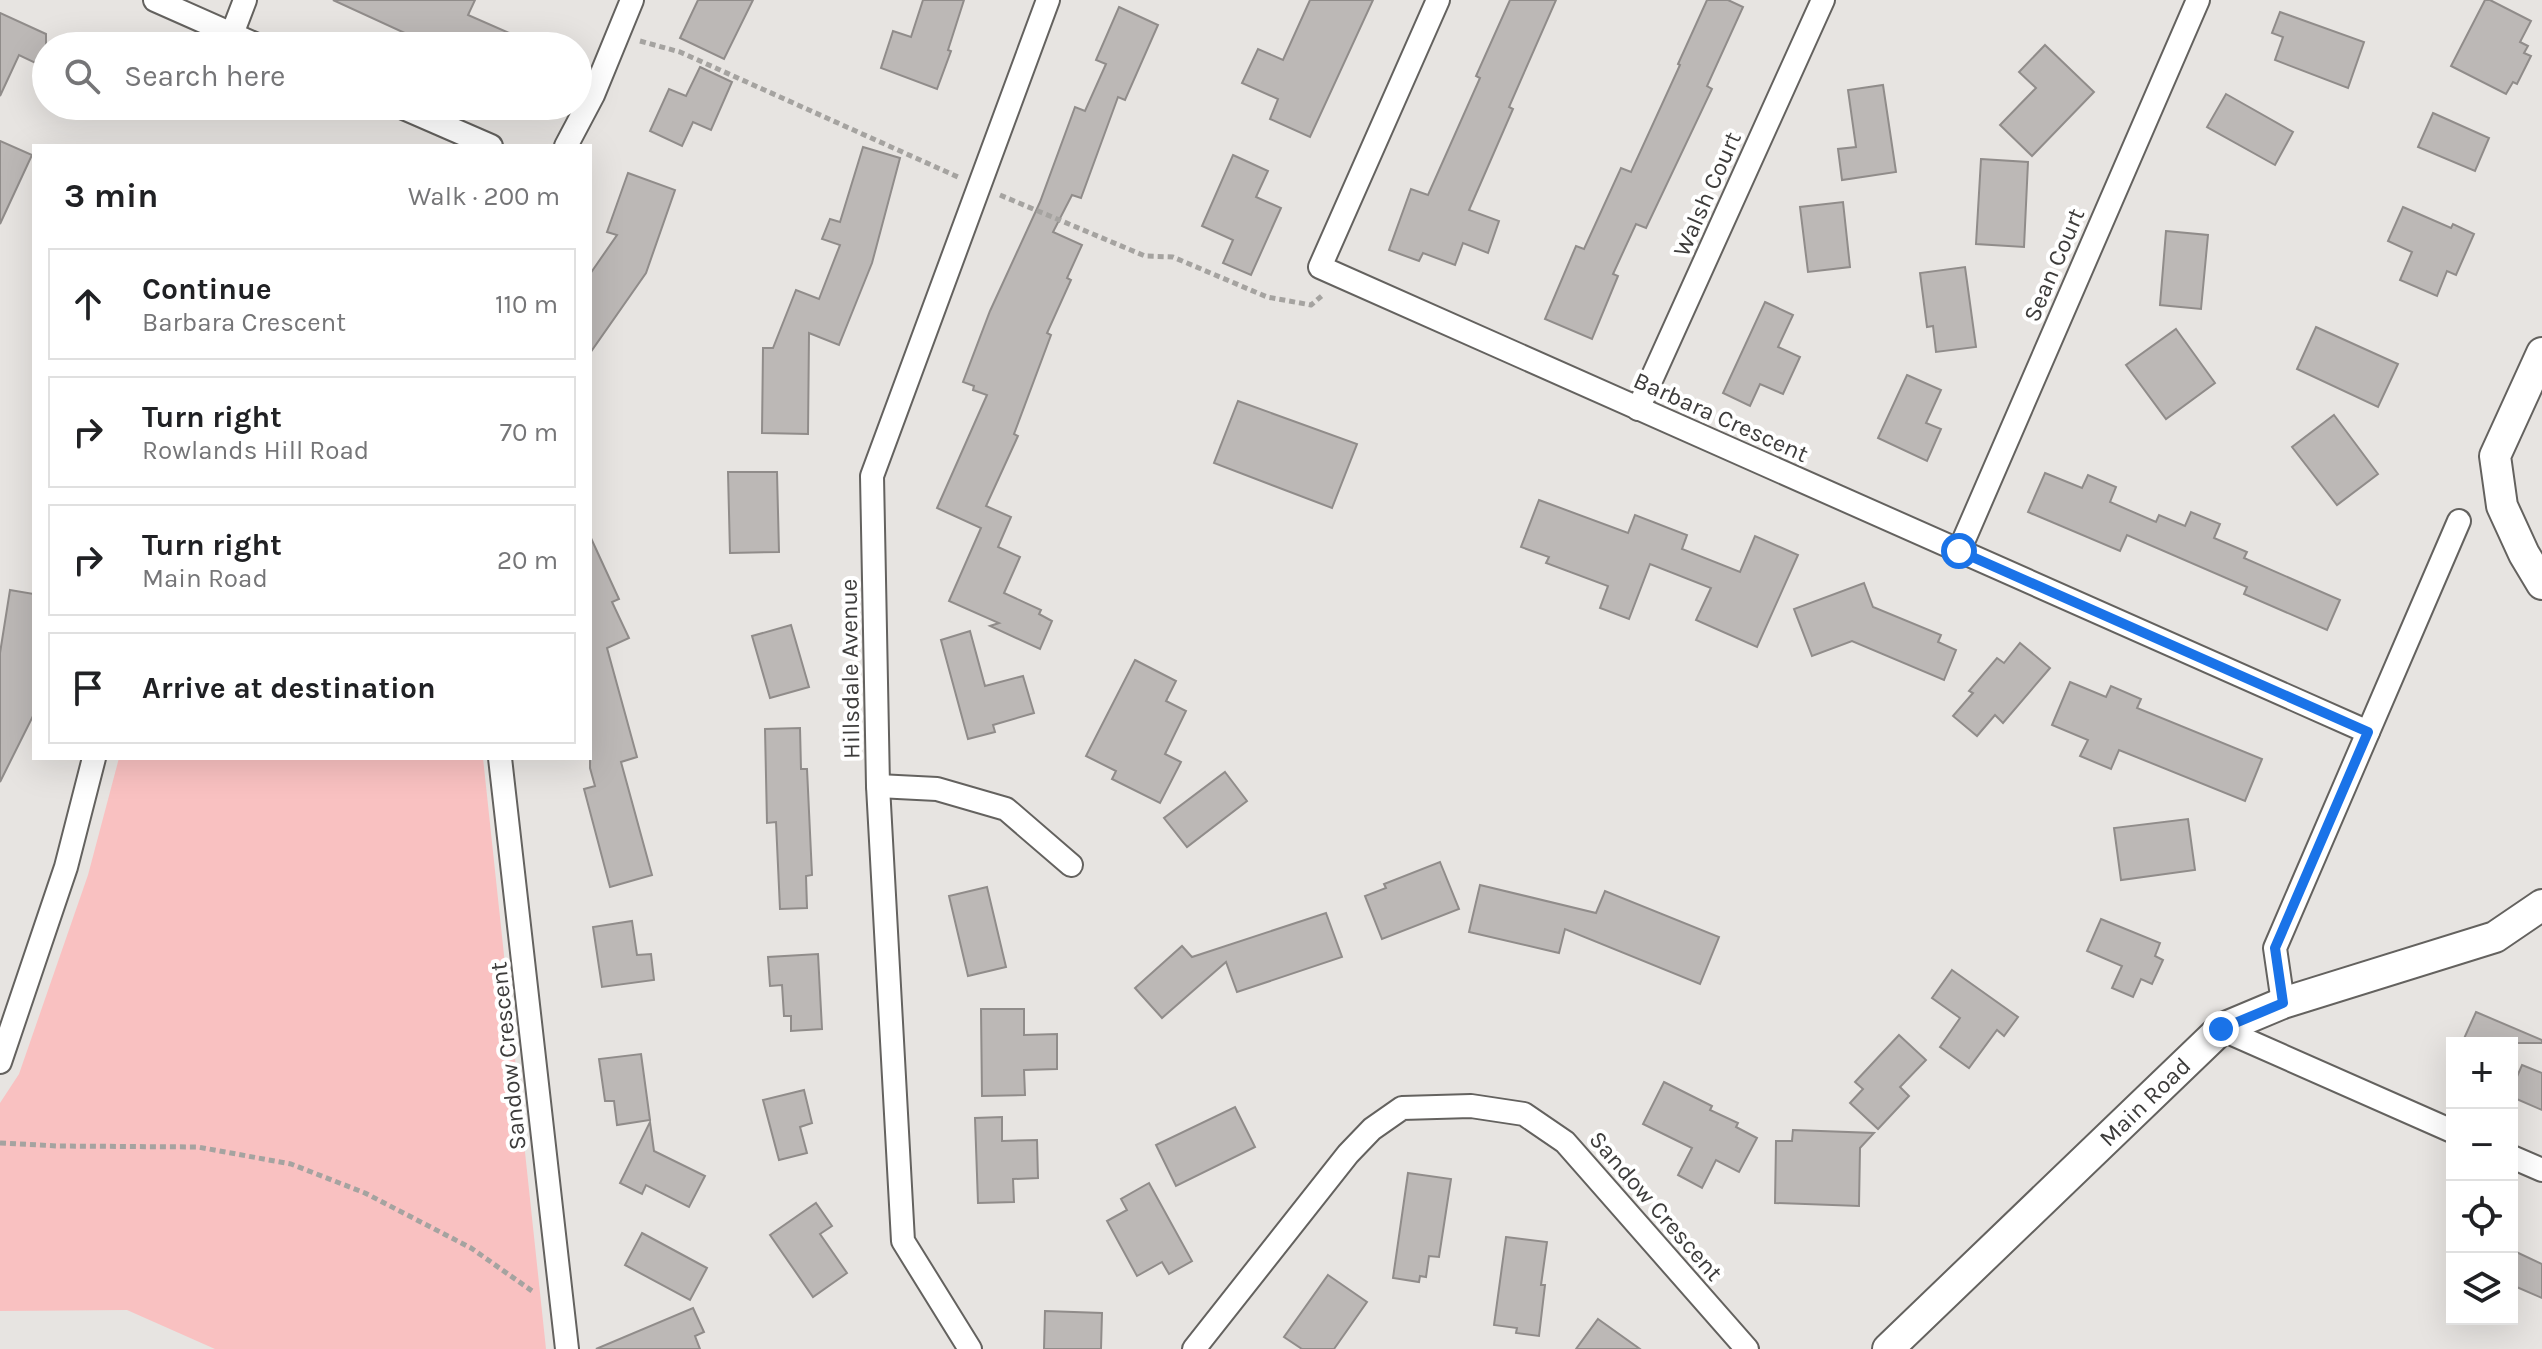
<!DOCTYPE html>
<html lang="en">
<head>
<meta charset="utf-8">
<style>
  :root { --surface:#fff; --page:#f2f2f2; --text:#202124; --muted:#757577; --line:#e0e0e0 }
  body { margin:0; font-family:Karla,sans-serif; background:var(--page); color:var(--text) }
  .controls { position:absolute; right:24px; bottom:24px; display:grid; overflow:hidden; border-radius:0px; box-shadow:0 8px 32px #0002 }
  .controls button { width:72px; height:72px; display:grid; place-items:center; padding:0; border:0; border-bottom:2px solid var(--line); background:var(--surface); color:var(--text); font:40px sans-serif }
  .stop { position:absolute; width:24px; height:24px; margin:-18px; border:6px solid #1a73e8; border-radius:50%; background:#fff }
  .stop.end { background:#1a73e8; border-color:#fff; box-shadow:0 2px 8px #0008 }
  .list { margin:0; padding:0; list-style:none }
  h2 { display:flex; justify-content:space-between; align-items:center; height:104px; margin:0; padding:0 32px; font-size:34px }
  h2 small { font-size:26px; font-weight:400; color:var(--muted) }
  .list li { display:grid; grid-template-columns:52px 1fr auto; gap:24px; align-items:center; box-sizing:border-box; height:112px; margin:0 16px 16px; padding:0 16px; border:2px solid var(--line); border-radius:0px }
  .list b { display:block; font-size:30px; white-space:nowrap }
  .list p { margin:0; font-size:26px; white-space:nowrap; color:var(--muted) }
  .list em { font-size:26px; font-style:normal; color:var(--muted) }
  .icon { flex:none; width:44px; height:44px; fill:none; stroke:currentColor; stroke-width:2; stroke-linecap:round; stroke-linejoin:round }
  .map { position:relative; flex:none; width:2542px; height:1349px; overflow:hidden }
  .search { position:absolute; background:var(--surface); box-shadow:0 8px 32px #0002; left:32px; top:32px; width:560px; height:88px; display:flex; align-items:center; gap:20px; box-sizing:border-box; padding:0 28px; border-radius:44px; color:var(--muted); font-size:30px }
  .panel { position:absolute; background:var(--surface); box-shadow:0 8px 32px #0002; left:32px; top:144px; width:560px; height:616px; border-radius:0px }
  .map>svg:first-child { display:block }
  .green { fill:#f9c1c1 }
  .building { fill:#bcb8b6; stroke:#908c8a; stroke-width:2 }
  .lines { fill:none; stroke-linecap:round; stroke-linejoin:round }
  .minor-casing { stroke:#64625f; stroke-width:26 }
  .secondary-casing { stroke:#64625f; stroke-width:34 }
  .path { stroke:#a5a3a0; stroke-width:5; stroke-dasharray:6 4; stroke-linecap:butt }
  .minor { stroke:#fff; stroke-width:22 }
  .secondary { stroke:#fff; stroke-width:30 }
  .route { stroke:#1a73e8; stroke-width:10 }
  .labels { text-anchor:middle; stroke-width:8; stroke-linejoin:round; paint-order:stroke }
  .street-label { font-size:24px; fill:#3d3c3b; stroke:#fff }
</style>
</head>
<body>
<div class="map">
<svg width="2542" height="1349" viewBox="0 0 2542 1349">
  <rect width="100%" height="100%" fill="#e7e4e1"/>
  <!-- green -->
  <polygon class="green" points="119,758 483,758 546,1349 215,1349 127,1310 0,1311 0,1103 19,1074 88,875"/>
  <!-- building -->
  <g class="building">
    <polygon points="333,0 475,0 468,15 539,46 433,46"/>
    <polygon points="698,0 753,0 724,59 680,38"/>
    <polygon points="923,0 964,0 948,50 951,51 937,89 881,68 893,31 911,37"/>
    <polygon points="1310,0 1373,0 1310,137 1270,119 1278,99 1242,83 1258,49 1283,60"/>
    <polygon points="1510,0 1556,0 1509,107 1513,109 1469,210 1499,221 1488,253 1463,243 1455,265 1423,253 1419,261 1389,250 1411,189 1428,195 1480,78 1476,76"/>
    <polygon points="1707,0 1728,0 1743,7 1707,86 1712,89 1646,228 1636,224 1613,274 1618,276 1592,339 1545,319 1576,246 1584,249 1621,168 1631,172 1680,65 1678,64"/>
    <polygon points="2485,0 2490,0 2531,21 2520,42 2528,46 2524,53 2531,56 2517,84 2513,82 2506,94 2451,66"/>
    <polygon points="1119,7 1158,25 1125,100 1118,97 1081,198 1072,195 1053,232 1082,245 1067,278 1071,280 1047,333 1051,335 1014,434 1018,436 986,506 1011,517 998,547 1020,557 1004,593 1041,610 1039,614 1052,621 1040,649 990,626 999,623 949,601 981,528 937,508 987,395 973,390 974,386 963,382 990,311 1040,202 1075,107 1085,111 1106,64 1096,60"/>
    <polygon points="2280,12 2364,42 2348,88 2275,60 2283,37 2272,33"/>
    <polygon points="0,13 46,34 46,68 19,55 0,96"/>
    <polygon points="2045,45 2094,92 2032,156 2000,125 2036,88 2019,72"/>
    <polygon points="700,67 732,82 711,130 693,122 682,146 650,131 669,89 686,96"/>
    <polygon points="1883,85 1896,172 1842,180 1838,149 1856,147 1848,90"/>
    <polygon points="2226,94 2293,132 2275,165 2207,127"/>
    <polygon points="2433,113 2489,138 2475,171 2418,147"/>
    <polygon points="0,141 32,155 0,224"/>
    <polygon points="863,147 900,158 872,263 839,345 809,333 808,434 762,433 763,348 773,348 796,290 819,299 840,245 822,239 830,219 840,222"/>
    <polygon points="1233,155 1268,171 1256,197 1281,208 1251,275 1223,263 1233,240 1202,226"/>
    <polygon points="1981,159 2028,162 2024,247 1976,244"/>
    <polygon points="628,173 675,190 646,273 590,353 590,274 617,235 607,232"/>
    <polygon points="1843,202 1850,267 1808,272 1800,207"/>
    <polygon points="2403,207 2451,228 2453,224 2474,234 2456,275 2447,271 2437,296 2400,280 2412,252 2388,241"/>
    <polygon points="2166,231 2208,235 2201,309 2160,305"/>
    <polygon points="1965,267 1976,347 1936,352 1933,326 1927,327 1920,273"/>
    <polygon points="1765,302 1793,315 1778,347 1800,357 1783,394 1760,384 1750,406 1723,393"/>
    <polygon points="2316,327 2398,364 2378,407 2297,369"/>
    <polygon points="2176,329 2215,383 2166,419 2126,365"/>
    <polygon points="1907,375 1941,390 1926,423 1941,429 1927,461 1878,438"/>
    <polygon points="1238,401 1357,444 1332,508 1214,463"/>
    <polygon points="2334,415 2378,474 2337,505 2292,447"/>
    <polygon points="728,472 777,472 779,552 730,553"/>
    <polygon points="2045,473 2082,488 2088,475 2116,487 2110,502 2156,522 2159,515 2185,526 2191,512 2220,524 2214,538 2247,552 2244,558 2340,600 2327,630 2244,594 2247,587 2127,535 2120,551 2028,512"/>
    <polygon points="1539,500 1628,533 1635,515 1687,535 1682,549 1740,572 1755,536 1798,555 1757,647 1696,620 1711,588 1650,564 1629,619 1600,608 1608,586 1546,563 1549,557 1521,547"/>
    <polygon points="590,536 619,599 612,602 629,638 607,648 637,757 621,762 652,875 610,887 584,789 595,786 590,768"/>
    <polygon points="1864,583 1873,607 1941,635 1938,642 1956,650 1944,680 1852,641 1812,656 1794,609"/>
    <polygon points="10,590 34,594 34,714 0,782 0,653"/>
    <polygon points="791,625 809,687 770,698 752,636"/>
    <polygon points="970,631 985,686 1023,676 1034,713 993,725 995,732 968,739 941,640"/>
    <polygon points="2020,643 2050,668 2003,723 1995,715 1977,736 1953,716 1973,693 1969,691 1997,658 2004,663"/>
    <polygon points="1135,660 1176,681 1166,701 1186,711 1165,754 1181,762 1160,803 1112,779 1116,771 1086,756"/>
    <polygon points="2070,682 2106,697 2111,686 2141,699 2137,708 2262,759 2245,801 2119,750 2111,769 2080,756 2088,740 2052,725"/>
    <polygon points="800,728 801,769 807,769 812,875 806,876 807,908 780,909 776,822 767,823 765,729"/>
    <polygon points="1225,772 1247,801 1187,847 1164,818"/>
    <polygon points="2188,819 2195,870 2121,880 2114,828"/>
    <polygon points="1440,862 1459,909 1382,939 1365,896 1386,888 1384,884"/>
    <polygon points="1480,885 1596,913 1605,891 1719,937 1700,984 1565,929 1559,953 1469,932"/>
    <polygon points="987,887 1006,967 968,976 949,896"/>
    <polygon points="1326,913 1342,957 1237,992 1226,962 1162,1018 1135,988 1182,946 1192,957"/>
    <polygon points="2101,919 2160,943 2155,956 2163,960 2152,984 2141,979 2133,997 2112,988 2122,966 2087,951"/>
    <polygon points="632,921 637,955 651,954 654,980 602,987 593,927"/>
    <polygon points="818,954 822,1029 791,1031 791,1016 784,1016 782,985 770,986 768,957"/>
    <polygon points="1952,970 2018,1017 2004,1036 1997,1030 1969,1068 1940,1047 1960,1018 1932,998"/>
    <polygon points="981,1009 1024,1009 1024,1035 1057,1034 1057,1069 1024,1070 1025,1095 982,1096"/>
    <polygon points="2476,1012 2542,1040 2542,1043 2462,1043"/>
    <polygon points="1899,1035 1926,1060 1900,1087 1909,1096 1878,1129 1850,1103 1863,1089 1855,1082"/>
    <polygon points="641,1054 650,1120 617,1125 614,1101 605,1101 599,1059"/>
    <polygon points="2522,1065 2542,1073 2542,1110 2512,1097 2512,1088"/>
    <polygon points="1664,1082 1712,1106 1710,1110 1738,1123 1736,1127 1757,1138 1739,1172 1716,1160 1702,1188 1678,1175 1692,1148 1643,1124"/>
    <polygon points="804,1090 812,1123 800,1127 807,1153 779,1160 763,1100"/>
    <polygon points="1235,1107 1255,1147 1176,1186 1156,1145"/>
    <polygon points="1002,1117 1002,1141 1037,1140 1038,1178 1013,1179 1014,1202 978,1203 975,1118"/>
    <polygon points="650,1122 654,1151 705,1176 689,1207 646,1185 642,1194 620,1183"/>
    <polygon points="1793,1130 1874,1133 1860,1148 1859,1206 1775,1203 1776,1141 1792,1141"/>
    <polygon points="1408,1173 1451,1179 1439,1257 1429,1256 1426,1277 1420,1276 1419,1282 1393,1278"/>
    <polygon points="1149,1183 1192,1261 1169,1274 1162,1262 1137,1276 1107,1221 1127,1210 1121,1199"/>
    <polygon points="816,1203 832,1226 820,1234 847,1273 813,1297 770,1235"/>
    <polygon points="642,1233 707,1268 690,1300 625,1265"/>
    <polygon points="1506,1237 1547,1242 1541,1285 1545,1285 1539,1336 1516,1333 1517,1328 1494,1325"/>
    <polygon points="2512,1250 2542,1264 2542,1298 2512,1285"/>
    <polygon points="1328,1275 1367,1302 1334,1349 1302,1349 1284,1337"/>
    <polygon points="693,1308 704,1332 695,1336 700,1349 596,1349"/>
    <polygon points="1045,1311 1102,1313 1101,1349 1044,1349"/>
    <polygon points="1598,1319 1640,1349 1576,1349"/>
  </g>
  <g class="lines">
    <defs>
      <g id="minor">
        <polyline points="155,0 259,46"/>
        <polyline points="1438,0 1320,267 2368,732"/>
        <polyline points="232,34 245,0"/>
        <polyline points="399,106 491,146"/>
        <polyline points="566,146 593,95 632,0"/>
        <polyline points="1638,409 1823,0"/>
        <polyline points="1959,551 2198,0"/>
        <polyline points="500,758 567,1349"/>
        <polyline points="878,786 937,789 1006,809 1071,865"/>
        <polyline points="2283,1003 2275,948 2459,521"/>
        <polyline points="2221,1029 2452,1131"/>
        <polyline points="0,1062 66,867 94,758"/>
        <polyline points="2512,1157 2542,1170"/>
        <polyline points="970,1349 903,1241 878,786 872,476 1048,0"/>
        <polyline points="1194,1349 1348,1154 1372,1129 1402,1108 1471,1106 1524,1114 1565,1142 1747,1349"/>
      </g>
      <g id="secondary">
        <polyline points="2542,353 2495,456 2502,506 2524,554 2542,584"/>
        <polyline points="1888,1349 2221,1029 2283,1003 2495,937 2542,905"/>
      </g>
    </defs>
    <!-- minor casing -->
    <use href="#minor" class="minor-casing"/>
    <!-- secondary casing -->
    <use href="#secondary" class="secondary-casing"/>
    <!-- path -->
    <g class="path">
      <polyline points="640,41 680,52 958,177"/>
      <polyline points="1000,195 1145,256 1173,257 1267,297 1311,305 1324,294"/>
      <polyline points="0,1143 58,1146 198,1147 291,1164 365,1193 471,1248 535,1293"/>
    </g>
    <!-- minor -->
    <use href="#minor" class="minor"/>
    <!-- secondary -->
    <use href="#secondary" class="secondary"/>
  </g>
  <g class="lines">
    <!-- route -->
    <polyline class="route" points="1959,551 2368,732 2275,948 2283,1003 2221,1029"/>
  </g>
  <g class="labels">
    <!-- street labels -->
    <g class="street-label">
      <text transform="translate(1707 194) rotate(-66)" y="8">Walsh Court</text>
      <text transform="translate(2054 265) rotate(-67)" y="8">Sean Court</text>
      <text transform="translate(1721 417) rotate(24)" y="8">Barbara Crescent</text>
      <text transform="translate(850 669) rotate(-91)" y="8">Hillsdale Avenue</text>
      <text transform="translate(508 1056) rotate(-96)" y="8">Sandow Crescent</text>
      <text transform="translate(2145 1102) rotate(-44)" y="8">Main Road</text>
      <text transform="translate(1656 1206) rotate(49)" y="8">Sandow Crescent</text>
    </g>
  </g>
</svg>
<div class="controls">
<button>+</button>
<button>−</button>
<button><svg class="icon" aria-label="locate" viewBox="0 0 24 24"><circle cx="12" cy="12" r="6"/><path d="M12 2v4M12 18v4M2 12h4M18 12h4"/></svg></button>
<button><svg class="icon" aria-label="layers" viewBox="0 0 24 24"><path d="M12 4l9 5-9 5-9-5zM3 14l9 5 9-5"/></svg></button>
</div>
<div class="stop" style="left:1959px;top:551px"></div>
<div class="stop end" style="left:2221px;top:1029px"></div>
<div class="search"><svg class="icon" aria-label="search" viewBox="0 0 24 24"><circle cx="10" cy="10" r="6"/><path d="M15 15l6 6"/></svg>Search here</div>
<section class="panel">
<h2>3 min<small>Walk · 200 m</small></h2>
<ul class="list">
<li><svg class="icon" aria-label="ahead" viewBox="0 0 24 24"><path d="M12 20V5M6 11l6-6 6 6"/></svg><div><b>Continue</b><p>Barbara Crescent</p></div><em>110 m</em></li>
<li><svg class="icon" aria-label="right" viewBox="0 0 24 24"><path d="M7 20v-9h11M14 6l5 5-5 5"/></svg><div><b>Turn right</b><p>Rowlands Hill Road</p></div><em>70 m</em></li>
<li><svg class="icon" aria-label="right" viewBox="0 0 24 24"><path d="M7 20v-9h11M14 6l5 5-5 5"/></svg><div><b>Turn right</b><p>Main Road</p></div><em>20 m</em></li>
<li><svg class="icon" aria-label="arrive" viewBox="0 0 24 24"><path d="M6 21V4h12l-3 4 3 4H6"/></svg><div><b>Arrive at destination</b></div></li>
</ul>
</section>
</div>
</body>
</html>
